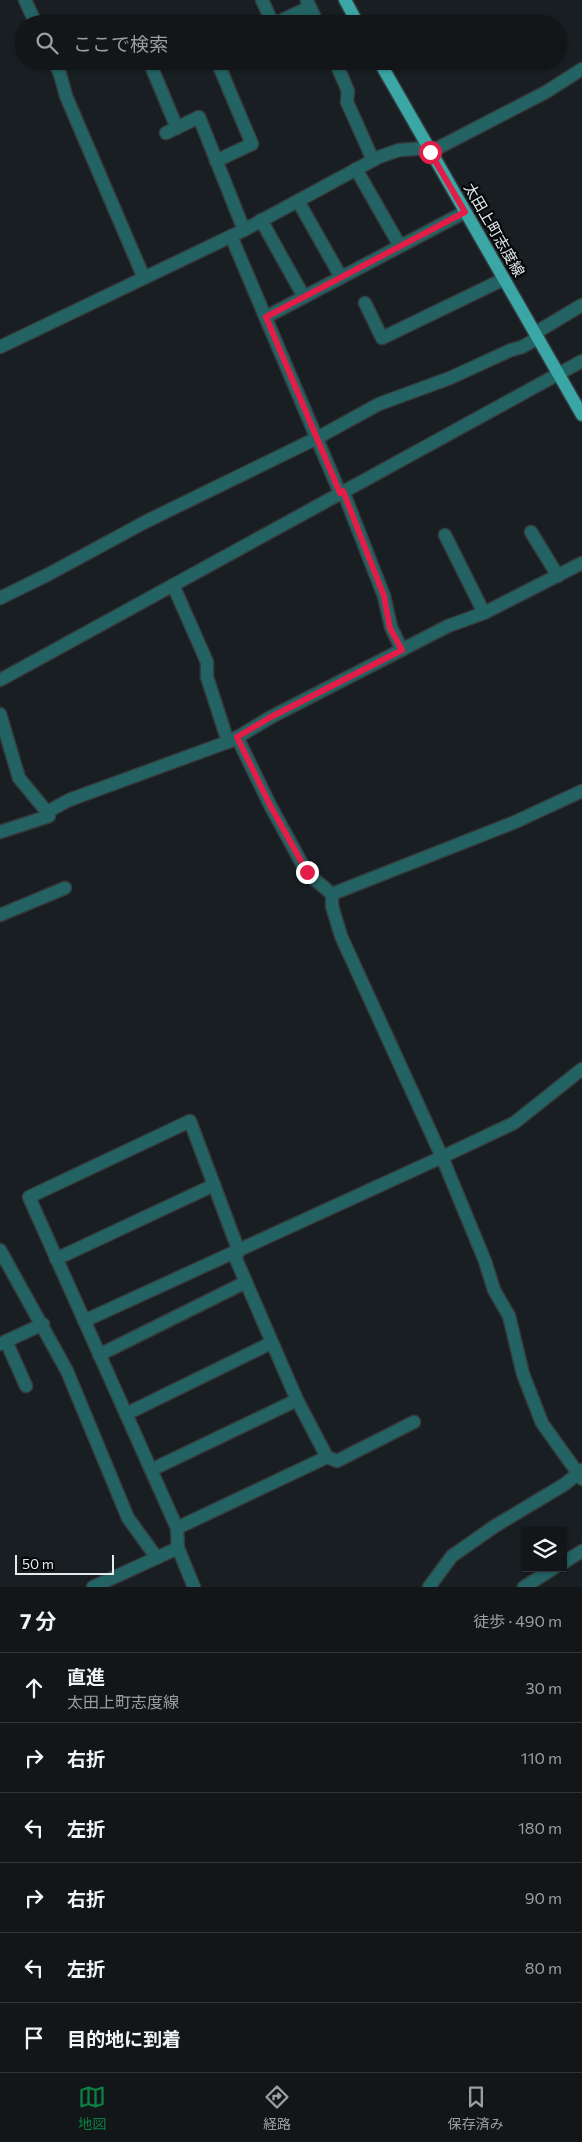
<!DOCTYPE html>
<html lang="ja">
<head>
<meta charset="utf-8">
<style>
  :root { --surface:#121619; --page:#1f2326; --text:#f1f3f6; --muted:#9c9fa2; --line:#313538; --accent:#0b8043 }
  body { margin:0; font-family:Commissioner,"Noto Sans JP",sans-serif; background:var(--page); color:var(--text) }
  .controls { position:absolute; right:15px; bottom:15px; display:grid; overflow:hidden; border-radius:0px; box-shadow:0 1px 4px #0004 }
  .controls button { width:45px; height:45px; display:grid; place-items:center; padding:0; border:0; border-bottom:1px solid var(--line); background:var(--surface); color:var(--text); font:25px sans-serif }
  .scale { position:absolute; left:15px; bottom:12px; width:99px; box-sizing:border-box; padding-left:5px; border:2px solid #e6eaec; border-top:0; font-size:14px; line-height:18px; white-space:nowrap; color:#e6eaec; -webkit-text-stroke:4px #050809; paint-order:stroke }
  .stop { position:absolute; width:15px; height:15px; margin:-11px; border:4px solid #e11d48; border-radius:50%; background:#fff }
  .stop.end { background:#e11d48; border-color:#fff; box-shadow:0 1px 5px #0008 }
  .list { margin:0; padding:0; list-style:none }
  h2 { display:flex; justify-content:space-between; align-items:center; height:65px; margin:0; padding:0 20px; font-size:21px }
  h2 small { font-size:16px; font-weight:400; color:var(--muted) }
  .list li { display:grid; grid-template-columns:32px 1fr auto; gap:15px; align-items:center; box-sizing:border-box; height:70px; padding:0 20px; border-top:1px solid var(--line) }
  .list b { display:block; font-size:19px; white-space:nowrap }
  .list p { margin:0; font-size:16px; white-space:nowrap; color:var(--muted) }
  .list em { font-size:16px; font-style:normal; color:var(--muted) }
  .icon { flex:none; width:28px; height:28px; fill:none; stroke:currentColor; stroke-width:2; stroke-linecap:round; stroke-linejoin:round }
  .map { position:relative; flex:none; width:582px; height:1587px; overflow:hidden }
  .search { position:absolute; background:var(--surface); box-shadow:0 1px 4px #0004; left:15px; right:15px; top:15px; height:55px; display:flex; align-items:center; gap:12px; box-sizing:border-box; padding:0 18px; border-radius:28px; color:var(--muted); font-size:19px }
  .sheet { height:485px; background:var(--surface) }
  nav { display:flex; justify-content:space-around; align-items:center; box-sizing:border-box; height:70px; border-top:1px solid var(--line); background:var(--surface); font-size:14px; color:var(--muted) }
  nav a { display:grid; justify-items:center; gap:2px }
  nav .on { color:var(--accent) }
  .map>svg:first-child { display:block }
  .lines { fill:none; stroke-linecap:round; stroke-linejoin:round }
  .minor-casing { stroke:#353b3d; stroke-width:15 }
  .major-casing { stroke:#353b3d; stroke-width:15 }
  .minor { stroke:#246363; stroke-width:12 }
  .major { stroke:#3ba6a6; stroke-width:12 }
  .route { stroke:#e11d48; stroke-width:6 }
  .labels { text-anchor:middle; stroke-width:4.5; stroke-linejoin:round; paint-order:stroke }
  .street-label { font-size:15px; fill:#e6eaec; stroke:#050809 }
</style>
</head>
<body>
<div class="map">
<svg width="582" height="1587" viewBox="0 0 582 1587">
  <rect width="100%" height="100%" fill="#181e21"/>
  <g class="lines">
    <defs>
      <g id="minor">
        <polyline points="25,0 36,24"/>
        <polyline points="262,0 273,24"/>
        <polyline points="307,1 318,24"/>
        <polyline points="274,24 310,7"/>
        <polyline points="54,61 60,74 66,96 144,278"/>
        <polyline points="149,61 177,128"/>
        <polyline points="335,61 348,91 347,102 373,160"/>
        <polyline points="166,133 199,117 244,230"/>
        <polyline points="430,152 546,92 582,69"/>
        <polyline points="216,161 252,144 217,61"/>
        <polyline points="356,169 400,246"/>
        <polyline points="298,201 341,277"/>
        <polyline points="261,220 304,297"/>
        <polyline points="231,236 340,493"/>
        <polyline points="365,303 382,338 504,279"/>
        <polyline points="266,317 465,212"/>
        <polyline points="535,333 582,305"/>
        <polyline points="0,347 244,230 379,157 399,150 428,148"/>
        <polyline points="343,491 384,596 391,627 402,650"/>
        <polyline points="531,532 558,576"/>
        <polyline points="445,535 484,613"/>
        <polyline points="173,585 207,662 207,677 228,742"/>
        <polyline points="0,598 49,574 145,522 317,438 379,404 450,378 511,350 522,347 538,338"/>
        <polyline points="0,680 582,361"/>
        <polyline points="0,714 19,778 47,812 69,800 233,740 271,717 448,626 484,613 582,563"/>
        <polyline points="237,737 270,805 307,873 332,894 332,906 341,936 442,1157 514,1123 582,1069"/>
        <polyline points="0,832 49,816"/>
        <polyline points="332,894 515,822 582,791"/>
        <polyline points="0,915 65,888"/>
        <polyline points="0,1250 67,1371 128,1518 157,1558"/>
        <polyline points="56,1259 214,1185"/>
        <polyline points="84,1321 442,1157 485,1261 494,1290 509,1316 523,1374 542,1423 582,1479"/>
        <polyline points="6,1341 26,1386"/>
        <polyline points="0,1344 43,1324"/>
        <polyline points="99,1355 246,1282"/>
        <polyline points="126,1414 271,1343"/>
        <polyline points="327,1457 337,1461 414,1422"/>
        <polyline points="151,1470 297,1400"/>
        <polyline points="177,1528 327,1457 297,1400 236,1259 238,1249 190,1121 29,1197 177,1528 178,1548 194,1587"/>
        <polyline points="563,1563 582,1551"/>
        <polyline points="93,1587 178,1548"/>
        <polyline points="429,1587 452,1556 495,1526 565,1484 582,1470"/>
        <polyline points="524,1587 554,1568"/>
      </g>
      <g id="major">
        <polyline points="345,0 358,24"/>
        <polyline points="379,61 582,415"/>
      </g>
    </defs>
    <!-- minor casing -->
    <use href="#minor" class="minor-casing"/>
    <!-- major casing -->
    <use href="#major" class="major-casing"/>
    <!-- minor -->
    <use href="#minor" class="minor"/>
    <!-- major -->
    <use href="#major" class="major"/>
  </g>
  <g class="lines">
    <!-- route -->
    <polyline class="route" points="307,872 270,805 237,737 271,717 402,650 390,628 384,596 343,491 340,493 266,317 465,212 430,152"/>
  </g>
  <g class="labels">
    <!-- street labels -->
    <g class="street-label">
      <text transform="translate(494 230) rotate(60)" y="5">太田上町志度線</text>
    </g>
  </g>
</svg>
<div class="controls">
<button><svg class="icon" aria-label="layers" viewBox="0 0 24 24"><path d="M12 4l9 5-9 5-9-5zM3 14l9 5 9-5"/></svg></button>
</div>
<div class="scale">50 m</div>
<div class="stop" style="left:430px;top:152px"></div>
<div class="stop end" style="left:307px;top:872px"></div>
<div class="search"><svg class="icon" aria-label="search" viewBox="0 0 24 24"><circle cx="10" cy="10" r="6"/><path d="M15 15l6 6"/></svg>ここで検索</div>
</div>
<section class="sheet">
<h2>7 分<small>徒歩 · 490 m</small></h2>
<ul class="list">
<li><svg class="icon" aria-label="ahead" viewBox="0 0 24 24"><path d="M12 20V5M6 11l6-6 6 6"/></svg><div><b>直進</b><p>太田上町志度線</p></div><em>30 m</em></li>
<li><svg class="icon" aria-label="right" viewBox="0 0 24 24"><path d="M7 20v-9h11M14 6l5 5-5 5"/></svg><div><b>右折</b></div><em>110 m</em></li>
<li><svg class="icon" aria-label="left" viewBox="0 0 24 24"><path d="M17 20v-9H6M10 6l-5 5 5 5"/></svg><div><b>左折</b></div><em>180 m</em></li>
<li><svg class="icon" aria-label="right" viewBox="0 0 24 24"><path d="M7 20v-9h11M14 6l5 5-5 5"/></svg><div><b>右折</b></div><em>90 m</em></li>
<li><svg class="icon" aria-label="left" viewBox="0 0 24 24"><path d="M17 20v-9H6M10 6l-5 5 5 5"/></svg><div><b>左折</b></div><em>80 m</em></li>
<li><svg class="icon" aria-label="arrive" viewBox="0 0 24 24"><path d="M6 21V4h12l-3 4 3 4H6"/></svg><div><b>目的地に到着</b></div></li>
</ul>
</section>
<nav>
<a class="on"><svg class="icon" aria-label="map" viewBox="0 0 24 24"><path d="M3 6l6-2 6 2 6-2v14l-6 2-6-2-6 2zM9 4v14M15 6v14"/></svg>地図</a>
<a><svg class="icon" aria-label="directions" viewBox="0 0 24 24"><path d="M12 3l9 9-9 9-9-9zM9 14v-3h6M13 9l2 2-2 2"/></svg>経路</a>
<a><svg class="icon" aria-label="saved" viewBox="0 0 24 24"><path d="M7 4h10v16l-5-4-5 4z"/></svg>保存済み</a>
</nav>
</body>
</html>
